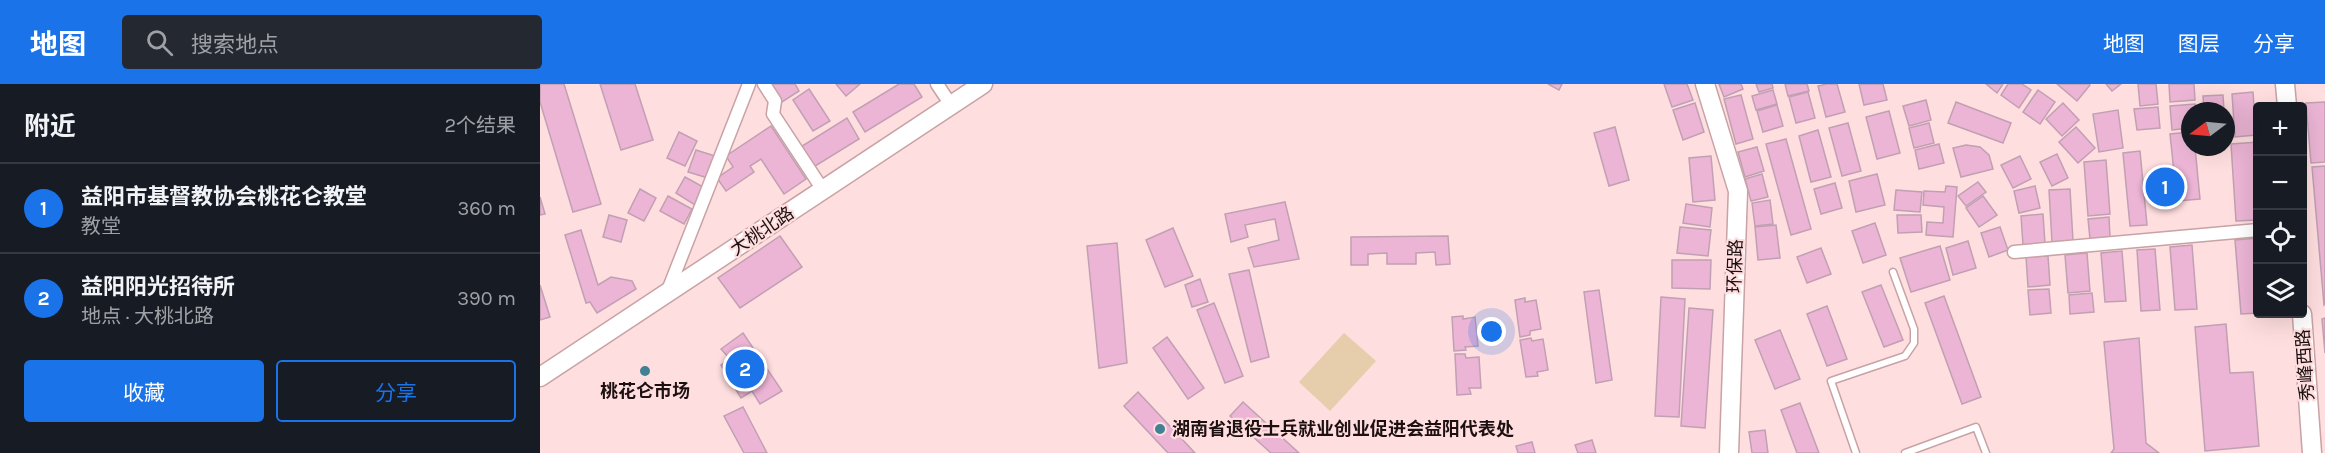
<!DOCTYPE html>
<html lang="zh">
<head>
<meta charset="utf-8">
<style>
  :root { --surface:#171b24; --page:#242831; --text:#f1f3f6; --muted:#9ea1a6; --line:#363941; --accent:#1a73e8 }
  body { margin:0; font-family:Karla,"Noto Sans SC",sans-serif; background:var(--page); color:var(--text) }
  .controls { position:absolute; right:18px; top:18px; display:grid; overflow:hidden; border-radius:6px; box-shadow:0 6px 24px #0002 }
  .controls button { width:54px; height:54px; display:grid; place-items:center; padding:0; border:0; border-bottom:2px solid var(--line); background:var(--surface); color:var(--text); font:30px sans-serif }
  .compass { position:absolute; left:1641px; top:18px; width:54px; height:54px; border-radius:50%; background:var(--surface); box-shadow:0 6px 24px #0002; rotate:254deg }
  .you { position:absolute; left:952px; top:248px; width:21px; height:21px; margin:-15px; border:4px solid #fff; border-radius:50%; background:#1a73e8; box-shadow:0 0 0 9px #1a73e833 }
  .badge { display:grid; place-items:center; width:39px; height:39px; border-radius:50%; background:var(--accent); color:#fff; font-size:20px; font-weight:700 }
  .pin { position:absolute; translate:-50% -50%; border:3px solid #fff; box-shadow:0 2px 6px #0006 }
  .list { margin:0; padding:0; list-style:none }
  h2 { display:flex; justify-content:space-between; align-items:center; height:78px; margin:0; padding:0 24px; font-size:26px }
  h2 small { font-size:20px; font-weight:400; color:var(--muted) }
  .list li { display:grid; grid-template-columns:39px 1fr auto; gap:18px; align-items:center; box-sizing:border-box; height:90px; padding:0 24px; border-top:2px solid var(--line) }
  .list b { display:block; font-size:22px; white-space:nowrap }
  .list p { margin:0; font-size:20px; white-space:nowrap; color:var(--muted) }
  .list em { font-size:20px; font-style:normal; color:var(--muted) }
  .actions { display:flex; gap:12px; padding:18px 24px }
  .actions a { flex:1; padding:14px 0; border:2px solid var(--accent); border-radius:6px; text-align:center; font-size:21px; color:var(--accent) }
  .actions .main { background:var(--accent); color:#fff }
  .icon { flex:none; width:33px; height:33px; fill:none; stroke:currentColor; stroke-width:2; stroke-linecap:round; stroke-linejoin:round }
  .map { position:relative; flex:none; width:1785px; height:369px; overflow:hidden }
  header { display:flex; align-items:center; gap:36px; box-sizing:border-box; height:84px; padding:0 30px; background:var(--accent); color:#fff }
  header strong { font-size:28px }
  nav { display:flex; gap:33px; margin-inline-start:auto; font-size:21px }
  .search { width:420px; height:54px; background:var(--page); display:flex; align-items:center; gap:15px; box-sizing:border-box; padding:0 21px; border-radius:6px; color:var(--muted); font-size:22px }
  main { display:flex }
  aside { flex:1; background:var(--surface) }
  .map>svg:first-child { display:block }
  .green { fill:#e6cdab }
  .building { fill:#ecb5d5; stroke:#c1a0b3; stroke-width:1.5 }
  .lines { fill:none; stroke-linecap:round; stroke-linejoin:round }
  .lane-casing { stroke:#c8a2a4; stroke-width:9 }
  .street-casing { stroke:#c8a2a4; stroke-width:15 }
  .secondary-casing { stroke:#c8a2a4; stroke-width:21 }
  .lane { stroke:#fff; stroke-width:6 }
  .street { stroke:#fff; stroke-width:12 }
  .secondary { stroke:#fff; stroke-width:18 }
  .poi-dot { fill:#408194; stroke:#ffdedf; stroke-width:2 }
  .labels { text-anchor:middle; stroke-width:4.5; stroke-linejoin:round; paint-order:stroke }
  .street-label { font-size:18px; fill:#1d1011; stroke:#ffdedf }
  .poi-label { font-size:18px; font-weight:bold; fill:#1d1011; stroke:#ffdedf }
</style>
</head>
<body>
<header>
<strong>地图</strong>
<div class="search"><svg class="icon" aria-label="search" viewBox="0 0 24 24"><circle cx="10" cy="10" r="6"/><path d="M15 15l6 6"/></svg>搜索地点</div>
<nav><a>地图</a><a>图层</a><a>分享</a></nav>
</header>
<main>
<aside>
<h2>附近<small>2个结果</small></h2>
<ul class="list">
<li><span class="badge">1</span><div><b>益阳市基督教协会桃花仑教堂</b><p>教堂</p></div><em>360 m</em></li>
<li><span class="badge">2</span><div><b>益阳阳光招待所</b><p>地点 · 大桃北路</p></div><em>390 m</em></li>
</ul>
<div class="actions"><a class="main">收藏</a><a>分享</a></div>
</aside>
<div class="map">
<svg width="1785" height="369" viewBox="0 0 1785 369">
  <rect width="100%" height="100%" fill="#ffdedf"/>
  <!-- green -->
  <polygon class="green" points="804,249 836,277 790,327 759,298"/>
  <!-- building -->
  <g class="building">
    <polygon points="0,0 24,0 61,120 33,128 0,18"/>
    <polygon points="60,0 95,0 113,56 81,66"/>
    <polygon points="230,0 255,0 259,7 242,18"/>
    <polygon points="296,0 320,0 306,12"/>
    <polygon points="359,0 374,0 382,13 325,48 313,28"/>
    <polygon points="1008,0 1022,0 1019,6"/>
    <polygon points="1124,0 1147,0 1153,16 1132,23"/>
    <polygon points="1179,0 1201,0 1203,5 1184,13"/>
    <polygon points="1216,0 1232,0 1233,4 1219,8"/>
    <polygon points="1245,0 1267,0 1269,7 1248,12"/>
    <polygon points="1287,0 1297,0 1305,28 1286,33 1278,2"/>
    <polygon points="1319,0 1343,0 1347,16 1324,21"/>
    <polygon points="1446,0 1463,0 1457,9"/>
    <polygon points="1468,0 1482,0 1491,6 1479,24 1461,11"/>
    <polygon points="1517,0 1549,0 1550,1 1537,17"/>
    <polygon points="1566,0 1581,0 1572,7"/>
    <polygon points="1598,0 1616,0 1618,20 1600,22"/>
    <polygon points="1629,0 1654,0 1655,16 1630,18"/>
    <polygon points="269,5 290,37 273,47 253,16"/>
    <polygon points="1233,6 1237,20 1216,26 1212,12"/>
    <polygon points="1498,6 1515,18 1500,40 1483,28"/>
    <polygon points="1268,8 1275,34 1256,39 1249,13"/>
    <polygon points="1713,8 1716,51 1695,53 1692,10"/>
    <polygon points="1201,11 1213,55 1196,60 1184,15"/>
    <polygon points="1683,11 1684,27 1664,27 1663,12"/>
    <polygon points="1386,16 1391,36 1369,42 1363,22"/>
    <polygon points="1416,18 1471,39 1463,59 1408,39"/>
    <polygon points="1785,18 1785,78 1771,79 1766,19"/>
    <polygon points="1155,19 1164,48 1143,56 1133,26"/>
    <polygon points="1523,19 1539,36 1522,52 1506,35"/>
    <polygon points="1655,20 1656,27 1650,27 1650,44 1632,46 1630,22"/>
    <polygon points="1237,21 1243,42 1223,48 1217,27"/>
    <polygon points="1618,23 1620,44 1597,46 1594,25"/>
    <polygon points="1578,26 1583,64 1559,68 1553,30"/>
    <polygon points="1349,27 1360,69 1337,75 1326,33"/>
    <polygon points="307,34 319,55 272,84 259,64"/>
    <polygon points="1308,39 1321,87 1302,92 1289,44"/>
    <polygon points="1389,39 1394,59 1374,64 1369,44"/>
    <polygon points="231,42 266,95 244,110 221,75 210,82 214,88 186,107 177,94 193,83 186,72"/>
    <polygon points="1075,43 1089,96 1069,102 1054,49"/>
    <polygon points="1536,43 1555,64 1538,79 1519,58"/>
    <polygon points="1278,46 1291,93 1271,98 1259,52"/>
    <polygon points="139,48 157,57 145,82 127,74"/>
    <polygon points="1650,48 1650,63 1655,63 1660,115 1637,117 1630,50"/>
    <polygon points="1246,55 1271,145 1251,151 1226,60"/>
    <polygon points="1718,58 1718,136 1696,137 1691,60"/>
    <polygon points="1399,60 1404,79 1379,85 1375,66"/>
    <polygon points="1426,61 1440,63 1449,71 1453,85 1421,93 1413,64"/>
    <polygon points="1217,63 1224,87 1205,93 1198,68"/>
    <polygon points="156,66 175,72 168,94 148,88"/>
    <polygon points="1600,67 1607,141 1590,142 1583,69"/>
    <polygon points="1517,70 1528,94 1512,102 1500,78"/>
    <polygon points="1171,72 1175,116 1153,118 1149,74"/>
    <polygon points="1480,72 1491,95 1473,104 1461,81"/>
    <polygon points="1566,76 1570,130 1548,132 1544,78"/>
    <polygon points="1785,82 1785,220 1784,221 1772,83"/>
    <polygon points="1222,90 1228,113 1211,117 1205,95"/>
    <polygon points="1337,90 1345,121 1316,128 1309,97"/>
    <polygon points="145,93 165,104 155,121 136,109"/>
    <polygon points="1438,98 1446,108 1426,122 1418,112"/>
    <polygon points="1295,99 1302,124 1281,130 1274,105"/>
    <polygon points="1406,102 1417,103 1413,153 1386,151 1387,138 1403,139 1404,123 1383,121 1384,107 1405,108"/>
    <polygon points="1495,102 1500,124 1479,129 1474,107"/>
    <polygon points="100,105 116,114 104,137 88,129"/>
    <polygon points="1530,105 1533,157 1512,158 1509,106"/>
    <polygon points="1356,106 1382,108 1380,128 1354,126"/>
    <polygon points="128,112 152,125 144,140 120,127"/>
    <polygon points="1443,112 1457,131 1439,143 1426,124"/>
    <polygon points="0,113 5,130 0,131"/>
    <polygon points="1230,116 1233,140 1215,142 1212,119"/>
    <polygon points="745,118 759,175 714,183 708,164 739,156 735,135 705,141 708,153 691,158 685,130"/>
    <polygon points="1146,120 1172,124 1170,143 1143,139"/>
    <polygon points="1503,130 1505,160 1483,161 1481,132"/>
    <polygon points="69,131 87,136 81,158 63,153"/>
    <polygon points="1357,131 1381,131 1382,148 1358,149"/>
    <polygon points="1569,133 1570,153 1550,155 1548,135"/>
    <polygon points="1335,139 1346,171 1323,179 1312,147"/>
    <polygon points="1236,141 1240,174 1218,176 1215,143"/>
    <polygon points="1140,143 1171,146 1168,172 1137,169"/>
    <polygon points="1460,143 1468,166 1449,173 1441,149"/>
    <polygon points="633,144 653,192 625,203 606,156"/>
    <polygon points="41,146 58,201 71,193 92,197 96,205 57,229 50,218 46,219 25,151"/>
    <polygon points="240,152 262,183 200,224 178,194"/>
    <polygon points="908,152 910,180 896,181 895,168 876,169 876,180 847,180 847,169 828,170 828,181 811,181 811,153"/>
    <polygon points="1718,154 1718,229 1701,230 1695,156"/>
    <polygon points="1428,157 1436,184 1413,191 1406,164"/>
    <polygon points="577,159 587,279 559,284 547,162"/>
    <polygon points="1652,161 1657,225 1635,226 1630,163"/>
    <polygon points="1400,162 1410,196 1371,208 1360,174"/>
    <polygon points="1281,164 1291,190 1267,199 1257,173"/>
    <polygon points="1615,165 1620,226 1601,227 1597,166"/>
    <polygon points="1582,167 1586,217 1565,218 1561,169"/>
    <polygon points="1547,169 1550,207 1528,209 1525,171"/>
    <polygon points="1508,172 1510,201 1488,203 1486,173"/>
    <polygon points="1132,176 1171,176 1170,205 1132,204"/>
    <polygon points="709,186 729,273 711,278 689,190"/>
    <polygon points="660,195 668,218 652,223 645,201"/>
    <polygon points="0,201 10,233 0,236"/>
    <polygon points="1341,201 1363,256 1344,263 1322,208"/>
    <polygon points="1509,205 1511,229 1490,231 1488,206"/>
    <polygon points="1059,206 1072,296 1056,299 1044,208"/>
    <polygon points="1552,209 1554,228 1530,230 1529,211"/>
    <polygon points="1404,212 1441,313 1422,320 1385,219"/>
    <polygon points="1121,213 1145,215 1139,333 1115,332"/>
    <polygon points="985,214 985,218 996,216 1001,245 990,247 990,251 980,253 975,216"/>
    <polygon points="674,219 703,292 685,299 657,226"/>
    <polygon points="1287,222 1307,275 1287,282 1267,230"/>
    <polygon points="1149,224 1173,226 1165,344 1141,342"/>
    <polygon points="923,232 923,235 935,233 938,262 925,263 926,266 914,267 912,233"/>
    <polygon points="1785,234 1785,269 1782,235"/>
    <polygon points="1686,240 1690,289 1713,288 1719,362 1665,367 1655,243"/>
    <polygon points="1240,246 1260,295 1235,305 1215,256"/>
    <polygon points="203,249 242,307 220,320 212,307 201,314 193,301 202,295 198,289 188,295 181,281 190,275 181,265"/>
    <polygon points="627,253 664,304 648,315 613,264"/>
    <polygon points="991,254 992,257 1003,255 1008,286 997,288 998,292 986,293 980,256"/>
    <polygon points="1599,254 1606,359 1619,369 1571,369 1574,365 1564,258"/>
    <polygon points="915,270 925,270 926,274 939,273 941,304 929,304 931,310 917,311"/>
    <polygon points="598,308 655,369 628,369 584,322"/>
    <polygon points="703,318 759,369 731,369 690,332"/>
    <polygon points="1260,319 1279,369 1257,369 1241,326"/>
    <polygon points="203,323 227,369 204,369 184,332"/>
    <polygon points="1225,346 1228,369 1212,369 1209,348"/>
    <polygon points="1052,356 1056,369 1038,369 1035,361"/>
    <polygon points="992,358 995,369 978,369 976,362"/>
  </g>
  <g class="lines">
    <defs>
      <g id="lane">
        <polyline points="1316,369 1291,297 1365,272 1374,259 1374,245 1353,188"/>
        <polyline points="1365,369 1436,343 1446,369"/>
      </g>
      <g id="street">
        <polyline points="224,0 235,17 233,30 283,106"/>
        <polyline points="397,0 411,21"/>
        <polyline points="1474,168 1718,146"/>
        <polyline points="127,209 209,0"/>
      </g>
      <g id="secondary">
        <polyline points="1165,0 1198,107 1189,369"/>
        <polyline points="1745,0 1747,22"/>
        <polyline points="1762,230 1772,369"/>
        <polyline points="0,293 443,0"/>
      </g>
    </defs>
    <!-- lane casing -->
    <use href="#lane" class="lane-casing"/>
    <!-- street casing -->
    <use href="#street" class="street-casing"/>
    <!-- secondary casing -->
    <use href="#secondary" class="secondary-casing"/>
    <!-- lane -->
    <use href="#lane" class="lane"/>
    <!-- street -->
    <use href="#street" class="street"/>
    <!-- secondary -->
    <use href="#secondary" class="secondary"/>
  </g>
  <!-- markers -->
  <g class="poi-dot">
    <circle cx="105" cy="287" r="6"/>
    <circle cx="620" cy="345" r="6"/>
  </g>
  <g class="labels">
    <!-- street labels -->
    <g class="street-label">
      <text transform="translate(222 147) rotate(-34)" y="6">大桃北路</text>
      <text transform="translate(1195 182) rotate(-88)" y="6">环保路</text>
      <text transform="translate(1765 281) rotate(-94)" y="6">秀峰西路</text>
    </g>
    <!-- poi labels -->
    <g class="poi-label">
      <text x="105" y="313">桃花仑市场</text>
      <text x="632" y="351" text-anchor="start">湖南省退役士兵就业创业促进会益阳代表处</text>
    </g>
  </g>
</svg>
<div class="controls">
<button>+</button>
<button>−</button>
<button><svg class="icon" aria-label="locate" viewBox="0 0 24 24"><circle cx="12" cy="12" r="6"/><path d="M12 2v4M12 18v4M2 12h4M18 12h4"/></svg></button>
<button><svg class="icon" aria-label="layers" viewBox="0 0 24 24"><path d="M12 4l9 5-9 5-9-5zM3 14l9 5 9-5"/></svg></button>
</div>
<svg class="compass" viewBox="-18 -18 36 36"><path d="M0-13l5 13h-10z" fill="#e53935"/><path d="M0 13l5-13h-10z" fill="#9ea1a6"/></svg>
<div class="you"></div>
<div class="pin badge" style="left:1625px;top:103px">1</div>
<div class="pin badge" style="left:205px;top:285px">2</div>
</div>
</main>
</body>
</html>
